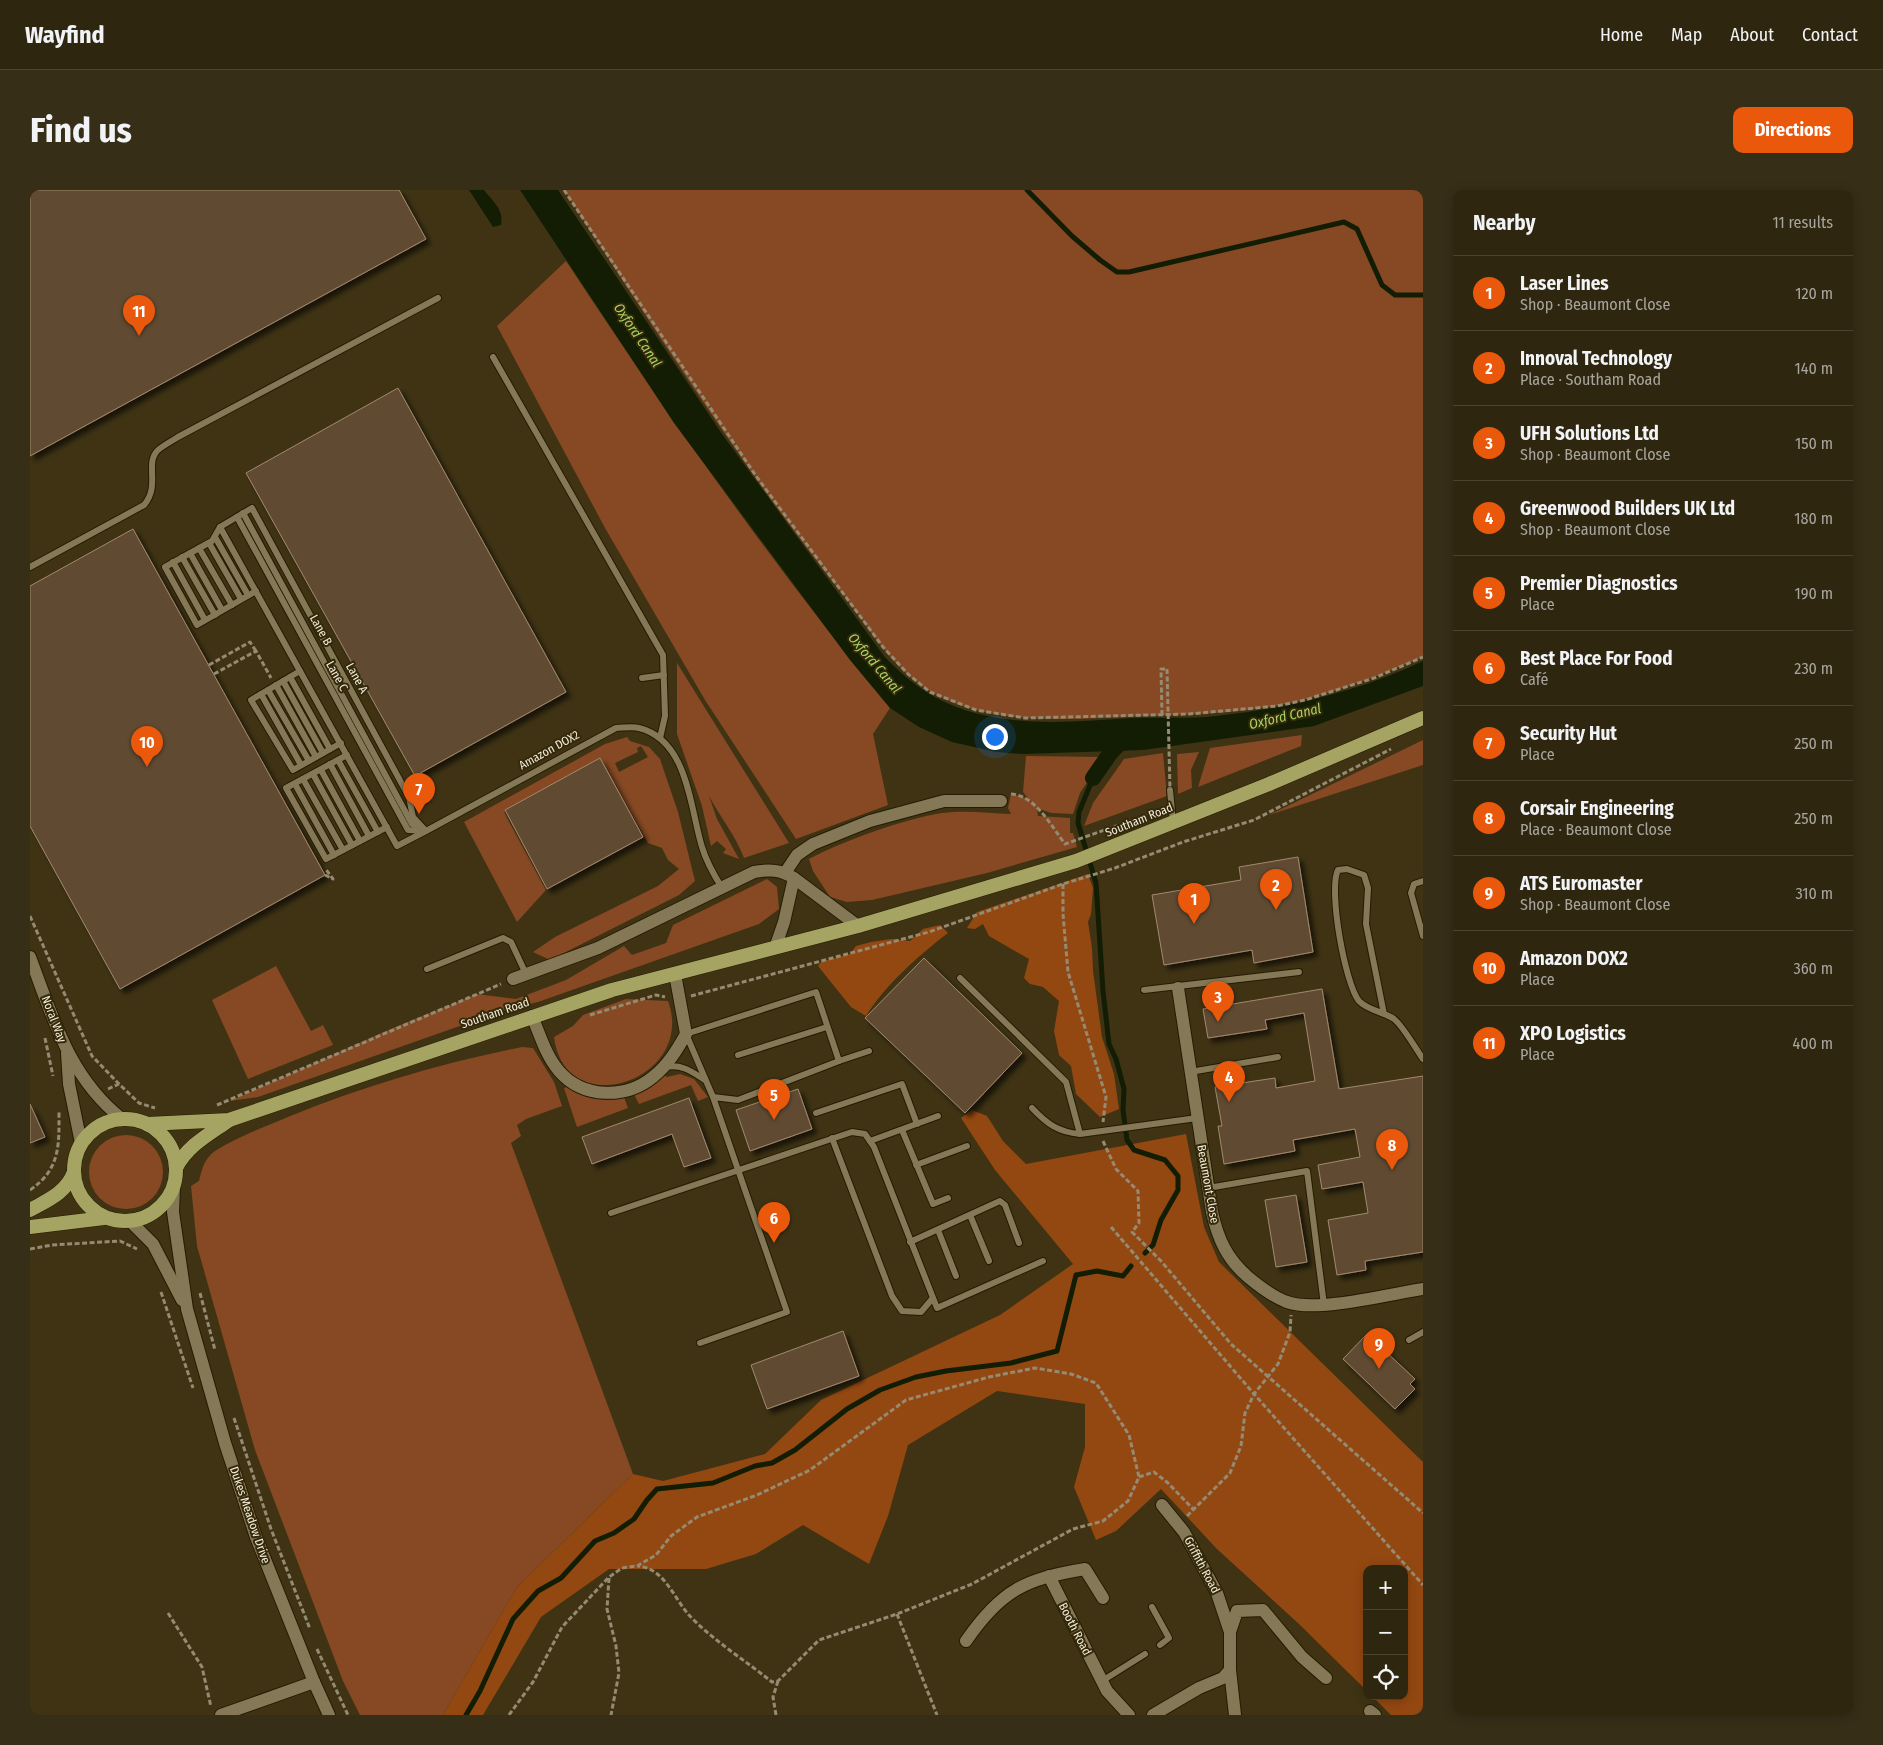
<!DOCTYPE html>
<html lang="en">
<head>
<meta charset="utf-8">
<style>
  :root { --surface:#2f260f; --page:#372e18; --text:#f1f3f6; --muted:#a7a59e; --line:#4a432f; --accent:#ea580c }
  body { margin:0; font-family:"Fira Sans Condensed",sans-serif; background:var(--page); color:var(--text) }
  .controls { position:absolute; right:15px; bottom:15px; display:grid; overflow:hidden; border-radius:10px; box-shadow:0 2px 12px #0003 }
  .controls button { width:45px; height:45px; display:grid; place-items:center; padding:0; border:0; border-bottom:1px solid var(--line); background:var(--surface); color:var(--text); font:25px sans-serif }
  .you { position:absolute; left:964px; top:546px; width:18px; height:18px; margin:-12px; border:4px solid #fff; border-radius:50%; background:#1a73e8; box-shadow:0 0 0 8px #1a73e833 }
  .badge { display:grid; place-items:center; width:32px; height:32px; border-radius:50%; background:var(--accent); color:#fff; font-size:16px; font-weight:700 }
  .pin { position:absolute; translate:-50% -41px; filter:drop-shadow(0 1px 2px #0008) }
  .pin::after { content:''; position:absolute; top:26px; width:18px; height:15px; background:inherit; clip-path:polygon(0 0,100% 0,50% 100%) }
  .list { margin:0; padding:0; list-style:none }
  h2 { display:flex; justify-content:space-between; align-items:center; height:65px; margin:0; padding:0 20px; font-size:21px }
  h2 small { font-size:16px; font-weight:400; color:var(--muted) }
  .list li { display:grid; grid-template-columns:32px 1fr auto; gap:15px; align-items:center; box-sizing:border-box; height:75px; padding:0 20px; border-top:1px solid var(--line) }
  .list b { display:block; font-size:19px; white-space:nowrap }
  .list p { margin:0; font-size:16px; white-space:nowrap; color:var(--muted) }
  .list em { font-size:16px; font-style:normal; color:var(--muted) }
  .icon { flex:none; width:28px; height:28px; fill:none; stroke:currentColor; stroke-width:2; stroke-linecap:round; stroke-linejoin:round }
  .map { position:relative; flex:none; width:1393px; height:1525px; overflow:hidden; border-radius:10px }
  header { display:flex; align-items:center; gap:30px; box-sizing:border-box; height:70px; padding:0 25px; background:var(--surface); border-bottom:1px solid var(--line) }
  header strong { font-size:24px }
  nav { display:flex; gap:28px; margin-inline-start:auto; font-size:18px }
  .intro { display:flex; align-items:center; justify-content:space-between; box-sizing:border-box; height:120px; padding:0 30px }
  h1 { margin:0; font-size:35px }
  .button { padding:12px 22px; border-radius:10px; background:var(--accent); color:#fff; font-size:18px; font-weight:700 }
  main { display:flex; gap:30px; padding:0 30px }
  aside { flex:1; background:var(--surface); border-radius:10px; box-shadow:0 2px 12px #0003 }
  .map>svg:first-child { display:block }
  .green { fill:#864923; fill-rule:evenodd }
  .forest { fill:#944811 }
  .water { fill:#121d04 }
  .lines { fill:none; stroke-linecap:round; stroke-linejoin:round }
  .stream { stroke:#121d04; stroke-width:5 }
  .canal { stroke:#121d04; stroke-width:16 }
  .building { fill:#614b31; stroke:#a2896d; filter:url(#shadow) }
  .service-casing { stroke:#251b00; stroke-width:8 }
  .minor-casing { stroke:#251b00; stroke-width:14 }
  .tertiary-casing { stroke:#251b00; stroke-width:14 }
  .trunk-casing { stroke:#251b00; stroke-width:15 }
  .path { stroke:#948b72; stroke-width:3; stroke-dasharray:5 2.5; stroke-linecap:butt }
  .service { stroke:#847857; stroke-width:6 }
  .minor { stroke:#847857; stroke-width:12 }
  .tertiary { stroke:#847857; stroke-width:12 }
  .trunk { stroke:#a6a462; stroke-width:14 }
  .path-bridge { stroke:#948b72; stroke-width:3; stroke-dasharray:5 2.5; stroke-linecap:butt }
  .labels { text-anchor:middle; stroke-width:4; stroke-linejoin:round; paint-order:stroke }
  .street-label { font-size:12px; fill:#f2ecda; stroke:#342909 }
  .water-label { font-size:14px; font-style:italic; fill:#a3d464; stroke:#342909 }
</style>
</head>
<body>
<header>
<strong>Wayfind</strong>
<nav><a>Home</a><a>Map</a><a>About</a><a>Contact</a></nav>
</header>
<div class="intro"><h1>Find us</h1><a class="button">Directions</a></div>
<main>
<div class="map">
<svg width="1393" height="1525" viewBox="0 0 1393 1525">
  <defs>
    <filter id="shadow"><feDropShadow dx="4.5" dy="4.5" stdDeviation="2.5" flood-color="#0009"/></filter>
  </defs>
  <rect width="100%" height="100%" fill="#3f3314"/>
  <!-- green -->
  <g class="green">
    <path d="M534 0H1393V467C1355 483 1316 499 1276 509 1225 523 1170 524 1118 526 1047 528 966 539 901 502 865 482 839 438 814 406 712 277 623 137 534 0Z"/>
    <path d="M536 71C637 224 743 376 860 518L843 544 858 615 766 649 675 510 575 338 467 136Z"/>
    <path d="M647 473 759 653 714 668C706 646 690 627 679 606L687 629 709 669 693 663 696 659 687 651 681 656 672 616 647 544Z"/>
    <polygon points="1272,545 1271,556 1168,597 1180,558"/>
    <path d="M597 547 600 551 619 557 630 569 648 622 665 691 649 705 520 770 503 762 525 747 628 696 649 679 638 670 632 658 618 653 570 569 474 622 516 700 487 732 434 632 575 554ZM611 556 618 567 589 582 585 573 608 562 607 558Z"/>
    <polygon points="1393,550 1393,575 1239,625"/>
    <polygon points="1169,562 1161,580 1162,598 1148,604 1147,564"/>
    <polygon points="1133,563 1137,606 1054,636 1063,613 1094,569"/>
    <path d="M996 566 1074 567 1050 603 1043 624 1021 623 1007 618 1008 626 1040 628V643H1043L1047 657 957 683 842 710 817 712 800 707 783 681 779 669C811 652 876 628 912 623 935 620 959 623 981 624L978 618 981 604 996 608 1002 613 993 602Z"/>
    <polygon points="737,689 747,697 749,719 729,734 508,812 478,819 228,907 200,911 363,838 447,804 486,809 536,790 594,756 602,765 636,753 643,735"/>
    <polygon points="246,776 281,841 293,835 303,855 218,889 182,810"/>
    <path d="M596 809 638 811C667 890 535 935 524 847L543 836 553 825Z"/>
    <path d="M492 857 503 858 524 892 532 916 496 929 487 935 491 946 481 953 603 1284 487 1397 413 1525H330L313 1491 225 1260 167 1056 161 996 169 991C172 979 174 969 185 961 207 947 234 937 258 927 333 896 412 873 492 857Z"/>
    <polygon points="650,884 664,889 678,907 668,911 661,895 609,914 604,904 620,897 633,885 637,887"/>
    <path d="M537 897C552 909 576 913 594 907L598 918 547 937 534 898Z"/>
    <circle cx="96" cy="982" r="37"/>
  </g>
  <!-- forest -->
  <g class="forest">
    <polygon points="1058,684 1063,698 1061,724 1058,732 1062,758 1063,781 1072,847 1084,884 1089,919 1070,927 1046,904 1041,876 1029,865 1024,841 1029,811 1013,797 1000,794 994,788 999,769 959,746 953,734 945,739 937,738 947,722"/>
    <path d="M910 735 918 743C888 766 856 794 836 826L821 817 788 776 791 772 820 764 826 756 841 752 861 749 880 751 893 739Z"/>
    <polygon points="942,920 957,926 973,951 996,974 1156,944 1174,1037 1189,1072 1393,1272 1393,1525 1361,1525 1342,1506 1374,1506 1374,1379 1337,1379 1337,1501 1269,1434 1187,1359 1131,1299 1086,1341 1066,1350 1044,1297 1055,1257 1055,1214 967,1201 878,1255 858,1326 839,1374 773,1335 726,1364 676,1379 579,1379 511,1427 453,1525 413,1525 487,1397 603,1284 633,1291 735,1264 791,1210 970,1125 1043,1074 965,980 931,928"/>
  </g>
  <!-- water -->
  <g class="water">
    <path d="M439 0H454C463 12 474 19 471 35L463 37Z"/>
    <path d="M490 0H528L692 244 854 466C880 494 908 513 945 523 996 537 1052 531 1103 528 1131 527 1159 529 1186 526 1258 518 1328 502 1393 471V496L1284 536 1113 560 993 564 966 562 922 552 889 537 860 518 820 470 644 233Z"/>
  </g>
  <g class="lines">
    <!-- stream -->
    <g class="stream">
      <polyline points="997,0 1042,46 1070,70 1087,82 1099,82 1314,32 1327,39 1352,95 1365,105 1393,105"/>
      <polyline points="1063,588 1049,622 1048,633 1066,693 1073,801 1079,854 1086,869 1094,899 1093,920 1097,950 1104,960 1135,970 1148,986 1148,1000 1131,1030 1123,1055 1115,1063"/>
      <polyline points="436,1525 450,1501 483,1429 508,1401 531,1388 565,1351 584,1343 604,1329 617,1310 627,1299 683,1293 725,1276 742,1273 765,1260 817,1219 850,1200 886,1187 916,1181 981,1173 1027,1161 1046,1085 1067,1081 1093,1086 1101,1076"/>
    </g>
    <!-- canal -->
    <polyline class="canal" points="1063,588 1081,562 1096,547"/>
  </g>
  <!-- building -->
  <g class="building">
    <polygon points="0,0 369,0 396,49 0,266"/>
    <polygon points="368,198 536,502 385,586 216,283"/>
    <polygon points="103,339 295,685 90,799 0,636 0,396"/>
    <polygon points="570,568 613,647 517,699 475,620"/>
    <polygon points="1268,667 1283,762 1224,773 1222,760 1134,775 1122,705 1211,690 1209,677"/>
    <polygon points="894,768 992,863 935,923 835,828"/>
    <polygon points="1292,799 1309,899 1393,886 1393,1062 1335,1071 1336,1080 1307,1085 1298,1030 1338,1023 1333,992 1292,999 1288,975 1330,967 1325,939 1263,950 1265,961 1194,974 1188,936 1192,936 1185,897 1245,888 1246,898 1285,891 1274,823 1235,830 1237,839 1178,848 1173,819"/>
    <polygon points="768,899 782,939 720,961 706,920"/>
    <polygon points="659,908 681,968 654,977 642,944 562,974 552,947"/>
    <polygon points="0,914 15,947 0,953"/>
    <polygon points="1266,1005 1277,1072 1246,1077 1235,1010"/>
    <polygon points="813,1141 829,1186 737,1219 721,1175"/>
    <polygon points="1337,1144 1385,1189 1380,1194 1385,1199 1365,1219 1313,1169"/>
  </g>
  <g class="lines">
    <defs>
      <g id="service">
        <polyline points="463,167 633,465 635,526 630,548"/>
        <polyline points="213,323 382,634 393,639"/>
        <polyline points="207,327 378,640 395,641"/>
        <polyline points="190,337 182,351 135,377 167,435 226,401"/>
        <polyline points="185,347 218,405"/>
        <polyline points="179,353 211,409"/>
        <polyline points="169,358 202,415"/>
        <polyline points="160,363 192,420"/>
        <polyline points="152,367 185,425"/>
        <polyline points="143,372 175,430"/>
        <path d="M0 377 114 315C131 295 114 274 128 260 134 255 142 251 148 247L408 108"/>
        <polyline points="270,481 221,510 263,580 311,553"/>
        <polyline points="260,487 300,559"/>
        <polyline points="612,488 634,485"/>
        <polyline points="253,491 293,563"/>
        <polyline points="246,495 286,567"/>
        <polyline points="238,500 279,571"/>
        <polyline points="231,504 271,575"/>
        <polyline points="317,565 256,598 296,669 357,637"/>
        <polyline points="308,570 348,642"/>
        <polyline points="300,574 339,646"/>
        <polyline points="291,580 330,651"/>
        <polyline points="283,584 322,655"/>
        <polyline points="273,589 313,660"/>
        <polyline points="265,594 304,665"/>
        <polyline points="1140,600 1143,632"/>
        <path d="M396 641 383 627 379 607 222 318 190 337 367 656 396 641 586 538C593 538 602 536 609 538 658 550 660 618 672 657 676 671 684 685 692 698"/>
        <polyline points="1393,691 1384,694 1381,703 1393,746"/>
        <polyline points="397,779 473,748 481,752 496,784"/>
        <polyline points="930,788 1036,892 1050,944"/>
        <polyline points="1114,800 1269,782"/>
        <path d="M1354 824 1336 734 1338 698 1334 685 1317 679 1308 680C1298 699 1315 794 1329 811 1337 820 1354 822 1364 829 1373 836 1386 859 1393 869"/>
        <polyline points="708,865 797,837"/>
        <polyline points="809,871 839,861"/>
        <path d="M635 877C652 874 661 881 675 890"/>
        <polyline points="1160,882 1248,867"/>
        <path d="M1002 918C1017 934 1028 942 1050 944L1167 928"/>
        <polyline points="786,923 872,894 887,934"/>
        <polyline points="872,940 903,1014 918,1008"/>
        <polyline points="802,948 862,1106 872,1121 891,1122 902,1109"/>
        <polyline points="840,951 908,926"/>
        <polyline points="886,975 937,956"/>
        <polyline points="1178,998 1277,981 1294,1115"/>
        <polyline points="581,1023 822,942 835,944 844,957 907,1118 1013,1071"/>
        <polyline points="940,1025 959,1071"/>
        <polyline points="908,1040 926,1086"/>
        <polyline points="880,1052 970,1011 975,1015 989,1053"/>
        <polyline points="1379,1150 1393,1142"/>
        <polyline points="670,1153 757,1122 683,907 656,844 786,802 809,871 708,910 683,907"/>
        <polyline points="1122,1417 1139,1448 1130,1455"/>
        <polyline points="1072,1491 1115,1464"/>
      </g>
      <g id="minor">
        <polyline points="755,683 767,665 783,654 840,631 914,611 971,611"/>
        <polyline points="745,758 754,732 764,688"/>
        <path d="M0 767C23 828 39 887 92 929"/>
        <path d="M483 789 568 758 724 682C740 679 751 680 764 688L828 736"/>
        <path d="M1148 798 1182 1022C1188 1049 1197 1069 1218 1087 1230 1097 1243 1107 1257 1112 1286 1123 1360 1104 1393 1099"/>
        <path d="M502 826C510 845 516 866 529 881 553 909 596 909 623 887 638 875 647 860 656 844L645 784"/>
        <polyline points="37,863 39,894 51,953"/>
        <polyline points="1132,1315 1154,1342 1187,1403 1200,1442 1200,1480 1205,1525"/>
        <polyline points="1019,1386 1077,1501 1099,1525"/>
        <polyline points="1200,1442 1207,1421 1233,1420 1272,1467 1296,1488"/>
        <path d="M936 1451C971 1400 995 1389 1055 1379L1073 1408"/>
        <polyline points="1340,1521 1345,1525"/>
        <polyline points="191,1525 284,1492"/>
        <polyline points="1123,1525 1169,1498 1193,1488 1200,1480"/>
      </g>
      <g id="tertiary">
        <polyline points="144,997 143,1022 157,1119 195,1253 226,1347 284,1492 299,1525"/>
        <polyline points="101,1032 123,1054 152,1110"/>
      </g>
      <g id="trunk">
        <circle cx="95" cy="980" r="51"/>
        <polyline points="117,934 199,930 582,800 828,736 1046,671 1239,594 1393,528"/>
        <path d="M146 978C157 956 178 945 198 931"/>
        <path d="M0 1020C18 1010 36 1003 44 982"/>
        <polyline points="0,1037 74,1028"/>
      </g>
    </defs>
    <!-- service casing -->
    <use href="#service" class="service-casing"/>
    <!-- minor casing -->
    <use href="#minor" class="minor-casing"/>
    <!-- tertiary casing -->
    <use href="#tertiary" class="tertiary-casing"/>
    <!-- trunk casing -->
    <use href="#trunk" class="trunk-casing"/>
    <!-- path -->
    <g class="path">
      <polyline points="534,0 726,286 853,457 878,484 900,502 946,520 995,528 1159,524 1247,516 1275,510 1344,488 1393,467"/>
      <polyline points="179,475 220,452 226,461"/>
      <polyline points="184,484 226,461 241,488"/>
      <polyline points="1132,525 1131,479 1137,479"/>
      <path d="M981 604C1005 605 1022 637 1035 654L1117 625"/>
      <polyline points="295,685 303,689 295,678"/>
      <polyline points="1033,694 1033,724 1038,782 1076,907 1073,932"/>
      <polyline points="0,726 62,866 89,894"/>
      <polyline points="661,806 899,742 1033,694 1085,678 1153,652 1224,630 1361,559"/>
      <polyline points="560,825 626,805 635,807"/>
      <polyline points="15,848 23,886"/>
      <polyline points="78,899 89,894 109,913 125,918"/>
      <polyline points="187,915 471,794"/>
      <polyline points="1073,951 1086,979 1108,1001 1109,1033 1102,1042 1131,1071 1201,1154 1393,1323"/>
      <path d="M0 1000C31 979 29 954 29 921"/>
      <polyline points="1081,1037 1224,1204 1393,1395"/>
      <polyline points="0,1059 22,1055 90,1051 107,1059"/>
      <polyline points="131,1102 163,1198"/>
      <polyline points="170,1103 185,1160"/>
      <polyline points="204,1228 241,1339 280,1439"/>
      <polyline points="1109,1287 1124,1282 1138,1293 1164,1320"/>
      <polyline points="1157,1326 1200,1283 1211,1256 1215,1223 1224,1204 1248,1174 1260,1142 1261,1125"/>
      <polyline points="579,1388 577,1419 586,1456 589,1483 581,1525"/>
      <polyline points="138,1423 172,1477 181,1517"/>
      <polyline points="867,1424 907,1525"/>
      <polyline points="287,1459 318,1525"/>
      <path d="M479 1525 503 1492 532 1437 579 1387 592 1378 607 1376 626 1365 641 1346 667 1327 727 1305 780 1280 876 1210 959 1187 1005 1178 1041 1184 1066 1193 1099 1245 1109 1287 1098 1311 1073 1331 1043 1339 942 1394 867 1424 789 1450 748 1491 742 1492C716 1471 681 1449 658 1424 643 1406 633 1377 607 1376"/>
      <polyline points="746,1525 743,1507 748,1491"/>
    </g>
    <!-- service -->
    <use href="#service" class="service"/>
    <!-- minor -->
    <use href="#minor" class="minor"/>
    <!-- tertiary -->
    <use href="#tertiary" class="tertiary"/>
    <!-- trunk -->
    <use href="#trunk" class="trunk"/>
    <!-- path-bridge -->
    <polyline class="path-bridge" points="1137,479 1140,600"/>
  </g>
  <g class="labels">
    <!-- street labels -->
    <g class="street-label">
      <text transform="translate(291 440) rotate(61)" y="4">Lane B</text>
      <text transform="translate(307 486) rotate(61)" y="4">Lane C</text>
      <text transform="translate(327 488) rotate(61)" y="4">Lane A</text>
      <text transform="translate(519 560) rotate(-29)" y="4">Amazon DOX2</text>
      <text transform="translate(1109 630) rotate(-22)" y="4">Southam Road</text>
      <text transform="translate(465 823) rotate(-19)" y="4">Southam Road</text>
      <text transform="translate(24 829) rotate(69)" y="4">Noral Way</text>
      <text transform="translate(1178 994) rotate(80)" y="4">Beaumont Close</text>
      <text transform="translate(220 1325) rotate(71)" y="4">Dukes Meadow Drive</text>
      <text transform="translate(1172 1375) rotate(62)" y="4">Griffith Road</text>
      <text transform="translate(1045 1439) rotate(63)" y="4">Booth Road</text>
    </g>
    <!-- water labels -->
    <g class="water-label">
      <text transform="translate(608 145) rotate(56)" y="5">Oxford Canal</text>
      <text transform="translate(845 473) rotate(50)" y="5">Oxford Canal</text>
      <text transform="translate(1255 526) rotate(-13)" y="5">Oxford Canal</text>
    </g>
  </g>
</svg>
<div class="controls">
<button>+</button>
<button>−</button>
<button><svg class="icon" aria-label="locate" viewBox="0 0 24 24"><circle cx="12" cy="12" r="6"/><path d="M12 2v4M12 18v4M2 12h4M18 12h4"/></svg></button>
</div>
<div class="you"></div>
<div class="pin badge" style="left:1164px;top:734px">1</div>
<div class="pin badge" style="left:1246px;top:720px">2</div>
<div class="pin badge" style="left:1188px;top:832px">3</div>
<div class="pin badge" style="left:1199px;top:912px">4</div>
<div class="pin badge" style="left:744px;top:930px">5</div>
<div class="pin badge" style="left:744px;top:1053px">6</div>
<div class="pin badge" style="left:389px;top:624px">7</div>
<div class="pin badge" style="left:1362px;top:980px">8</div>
<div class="pin badge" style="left:1349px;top:1179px">9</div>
<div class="pin badge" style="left:117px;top:577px">10</div>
<div class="pin badge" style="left:109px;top:146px">11</div>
</div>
<aside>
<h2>Nearby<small>11 results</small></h2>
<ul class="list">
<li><span class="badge">1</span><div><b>Laser Lines</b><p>Shop · Beaumont Close</p></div><em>120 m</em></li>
<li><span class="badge">2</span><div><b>Innoval Technology</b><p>Place · Southam Road</p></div><em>140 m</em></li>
<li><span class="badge">3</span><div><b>UFH Solutions Ltd</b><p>Shop · Beaumont Close</p></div><em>150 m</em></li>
<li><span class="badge">4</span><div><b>Greenwood Builders UK Ltd</b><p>Shop · Beaumont Close</p></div><em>180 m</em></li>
<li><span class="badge">5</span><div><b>Premier Diagnostics</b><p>Place</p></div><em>190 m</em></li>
<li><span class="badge">6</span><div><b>Best Place For Food</b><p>Café</p></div><em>230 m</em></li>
<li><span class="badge">7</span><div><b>Security Hut</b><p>Place</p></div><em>250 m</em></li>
<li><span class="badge">8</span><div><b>Corsair Engineering</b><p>Place · Beaumont Close</p></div><em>250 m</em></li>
<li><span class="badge">9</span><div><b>ATS Euromaster</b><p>Shop · Beaumont Close</p></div><em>310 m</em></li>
<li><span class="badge">10</span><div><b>Amazon DOX2</b><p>Place</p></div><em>360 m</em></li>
<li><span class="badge">11</span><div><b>XPO Logistics</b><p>Place</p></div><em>400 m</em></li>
</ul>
</aside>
</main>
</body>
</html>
